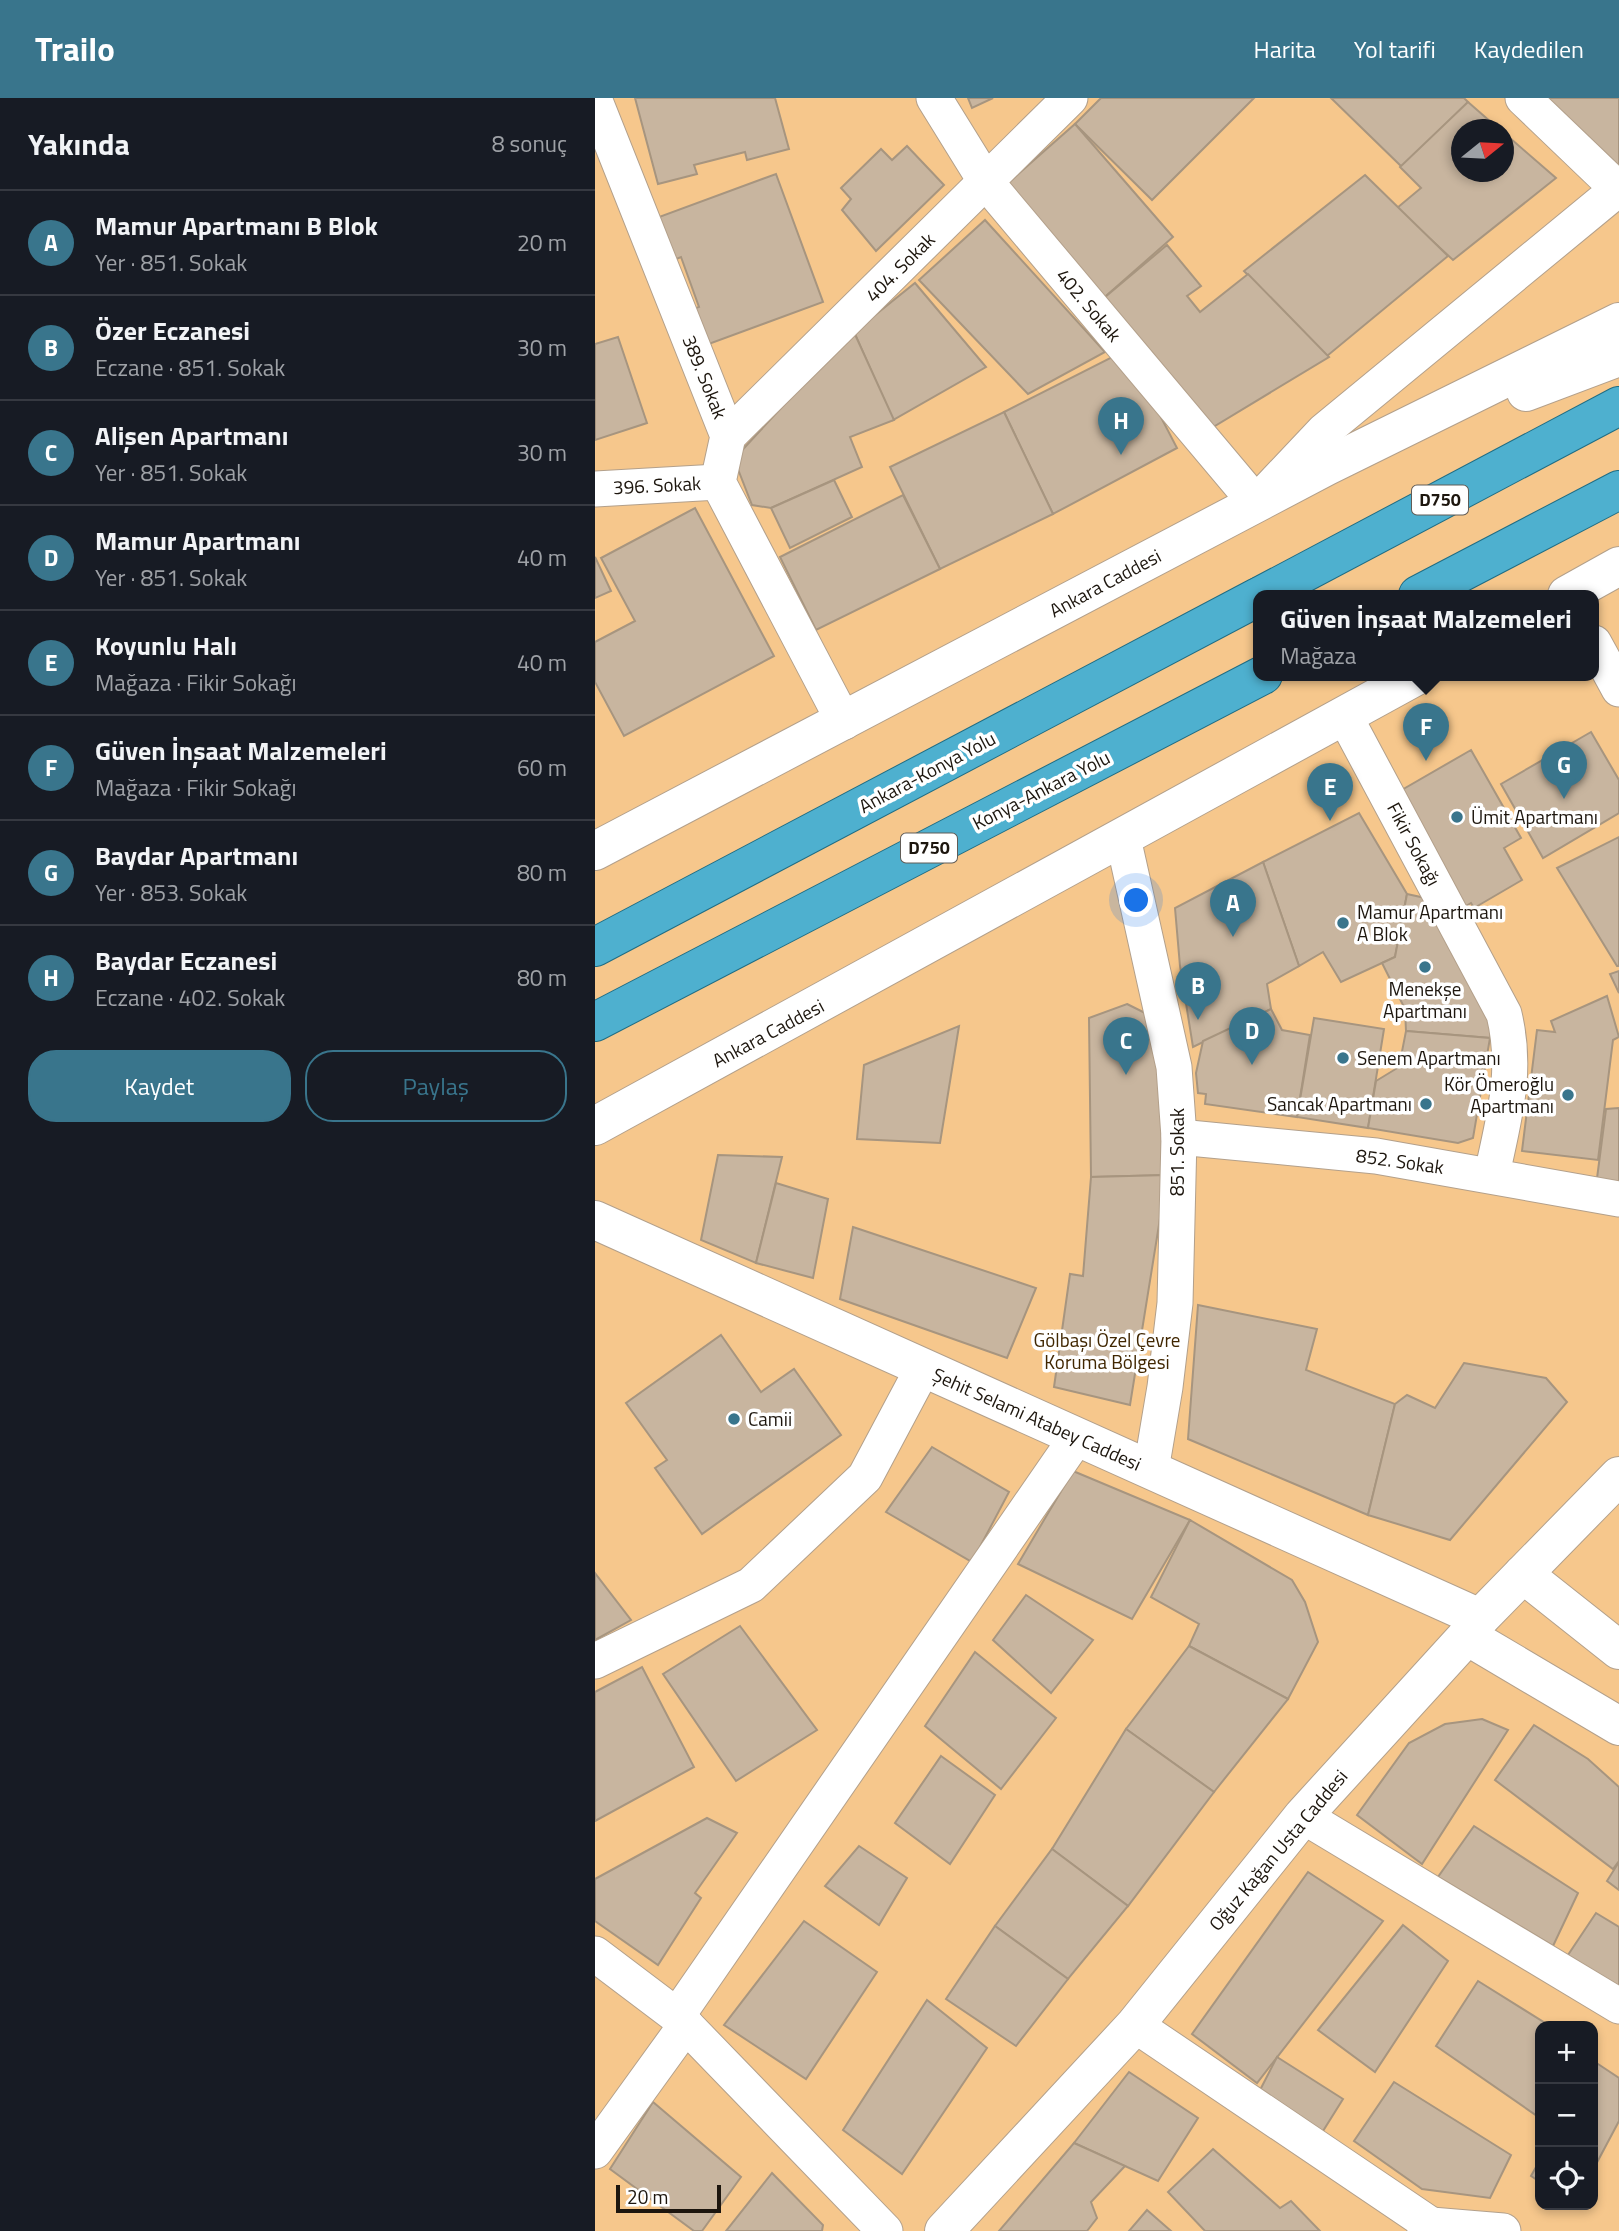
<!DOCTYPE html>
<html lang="tr">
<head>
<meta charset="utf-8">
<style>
  :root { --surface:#171b24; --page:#20242c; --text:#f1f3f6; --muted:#9ea1a6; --line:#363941; --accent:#39758c }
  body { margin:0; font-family:"Titillium Web",sans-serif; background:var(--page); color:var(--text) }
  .controls { position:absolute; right:21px; bottom:21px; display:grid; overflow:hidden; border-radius:14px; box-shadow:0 4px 10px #0003 }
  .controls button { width:63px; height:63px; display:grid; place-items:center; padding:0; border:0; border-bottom:2px solid var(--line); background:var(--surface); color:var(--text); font:35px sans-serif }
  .compass { position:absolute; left:856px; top:21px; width:63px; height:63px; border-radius:50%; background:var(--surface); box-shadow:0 4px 10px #0003; rotate:72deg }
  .scale { position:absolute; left:21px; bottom:18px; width:105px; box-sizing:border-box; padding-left:7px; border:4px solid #1d160e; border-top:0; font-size:19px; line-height:24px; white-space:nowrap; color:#1d160e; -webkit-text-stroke:5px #fff; paint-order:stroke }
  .you { position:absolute; left:542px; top:803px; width:24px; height:24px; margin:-18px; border:5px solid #fff; border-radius:50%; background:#1a73e8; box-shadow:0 0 0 10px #1a73e833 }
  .badge { display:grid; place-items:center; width:46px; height:46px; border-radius:50%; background:var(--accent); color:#fff; font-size:23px; font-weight:700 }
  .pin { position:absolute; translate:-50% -58px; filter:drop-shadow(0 2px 4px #0008) }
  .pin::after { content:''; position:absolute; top:37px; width:24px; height:21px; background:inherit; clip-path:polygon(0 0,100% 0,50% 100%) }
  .popup { position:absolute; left:658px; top:492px; width:346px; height:91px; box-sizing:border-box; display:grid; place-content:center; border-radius:14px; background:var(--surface); filter:drop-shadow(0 2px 5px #0005); font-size:23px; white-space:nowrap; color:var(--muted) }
  .popup b { font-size:26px; color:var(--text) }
  .popup::after { content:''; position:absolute; left:50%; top:100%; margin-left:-14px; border:14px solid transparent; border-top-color:var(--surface) }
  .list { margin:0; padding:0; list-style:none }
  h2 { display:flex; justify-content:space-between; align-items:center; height:91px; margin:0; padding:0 28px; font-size:30px }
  h2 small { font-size:23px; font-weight:400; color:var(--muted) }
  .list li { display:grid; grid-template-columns:46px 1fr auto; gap:21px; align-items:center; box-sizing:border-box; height:105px; padding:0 28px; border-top:2px solid var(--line) }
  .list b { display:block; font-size:26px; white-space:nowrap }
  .list p { margin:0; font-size:23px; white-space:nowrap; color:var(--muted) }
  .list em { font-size:23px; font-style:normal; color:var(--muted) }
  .actions { display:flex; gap:14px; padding:21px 28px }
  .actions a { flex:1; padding:16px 0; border:2px solid var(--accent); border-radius:28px; text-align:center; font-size:24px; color:var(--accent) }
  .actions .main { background:var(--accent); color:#fff }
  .icon { flex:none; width:38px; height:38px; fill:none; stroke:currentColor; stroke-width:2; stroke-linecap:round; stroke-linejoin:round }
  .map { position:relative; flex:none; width:1024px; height:2133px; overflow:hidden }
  header { display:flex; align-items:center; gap:42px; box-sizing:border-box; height:98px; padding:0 35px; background:var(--accent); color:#fff }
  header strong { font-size:33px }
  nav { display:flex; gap:38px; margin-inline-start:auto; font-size:24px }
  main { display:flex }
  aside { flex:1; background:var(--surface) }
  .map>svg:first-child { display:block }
  .green { fill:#f6c78c; fill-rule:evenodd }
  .building { fill:#c8b59f; stroke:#a7957f; stroke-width:2 }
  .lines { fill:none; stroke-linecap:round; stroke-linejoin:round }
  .minor-casing { stroke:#b3a08b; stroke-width:37 }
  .tertiary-casing { stroke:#b3a08b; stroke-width:40 }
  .trunk-casing { stroke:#206d84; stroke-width:40 }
  .minor { stroke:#fff; stroke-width:35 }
  .tertiary { stroke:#fff; stroke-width:38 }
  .trunk { stroke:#4eb0cf; stroke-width:38 }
  .poi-dot { fill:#39758c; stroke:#fff; stroke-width:2.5 }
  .labels { text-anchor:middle; stroke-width:7; stroke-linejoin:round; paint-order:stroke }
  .shield { fill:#fff; stroke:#615c56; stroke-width:2 }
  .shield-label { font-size:18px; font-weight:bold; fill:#1d160e }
  .street-label { font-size:19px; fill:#1d160e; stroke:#fff }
  .poi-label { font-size:19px; fill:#1d160e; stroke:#fff; text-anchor:start }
  .park-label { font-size:19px; fill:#402600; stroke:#fff }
</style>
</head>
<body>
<header>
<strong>Trailo</strong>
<nav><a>Harita</a><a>Yol tarifi</a><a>Kaydedilen</a></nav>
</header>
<main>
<aside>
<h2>Yakında<small>8 sonuç</small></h2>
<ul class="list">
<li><span class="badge">A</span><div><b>Mamur Apartmanı B Blok</b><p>Yer · 851. Sokak</p></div><em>20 m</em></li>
<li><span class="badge">B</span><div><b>Özer Eczanesi</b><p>Eczane · 851. Sokak</p></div><em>30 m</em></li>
<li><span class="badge">C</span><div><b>Alişen Apartmanı</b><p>Yer · 851. Sokak</p></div><em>30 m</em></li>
<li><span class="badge">D</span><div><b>Mamur Apartmanı</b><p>Yer · 851. Sokak</p></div><em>40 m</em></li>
<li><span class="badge">E</span><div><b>Koyunlu Halı</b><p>Mağaza · Fikir Sokağı</p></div><em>40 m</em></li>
<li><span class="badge">F</span><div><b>Güven İnşaat Malzemeleri</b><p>Mağaza · Fikir Sokağı</p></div><em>60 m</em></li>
<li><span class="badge">G</span><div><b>Baydar Apartmanı</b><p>Yer · 853. Sokak</p></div><em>80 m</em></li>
<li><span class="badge">H</span><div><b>Baydar Eczanesi</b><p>Eczane · 402. Sokak</p></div><em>80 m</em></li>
</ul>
<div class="actions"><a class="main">Kaydet</a><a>Paylaş</a></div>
</aside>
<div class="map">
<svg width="1024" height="2133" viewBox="0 0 1024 2133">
  <rect width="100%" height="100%" fill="#fcf4eb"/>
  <!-- green -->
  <path class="green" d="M0 0H1024V2133H0ZM866 32H908V74H866ZM663 497H999V577H663ZM945 1928H998V2107H945Z"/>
  <!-- building -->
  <g class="building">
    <polygon points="40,0 180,0 194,51 152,62 150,54 99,67 102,76 63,86"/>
    <polygon points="373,0 398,0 377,10"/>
    <polygon points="506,0 659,0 557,102 480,26"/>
    <polygon points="736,0 869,0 873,4 807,69"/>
    <polygon points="944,0 1024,0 1024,72"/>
    <polygon points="873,4 905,32 866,32 866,74 908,74 908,34 961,80 858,162 802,110 826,90 805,69"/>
    <polygon points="480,26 578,139 503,205 405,92"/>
    <polygon points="312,48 349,87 281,153 247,112 256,101 246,90 286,51 297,62"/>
    <polygon points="181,76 228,204 111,247 98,211 104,209 86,159 79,162 64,119"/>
    <polygon points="770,77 853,158 732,258 649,173"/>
    <polygon points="390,122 510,254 433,296 324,182"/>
    <polygon points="572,147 606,188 592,198 605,214 653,176 734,259 610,334 503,205"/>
    <polygon points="320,185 391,269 298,322 259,234"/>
    <polygon points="258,232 299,322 255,339 267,369 176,410 157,407 139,361"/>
    <polygon points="23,239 52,325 0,342 0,246"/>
    <polygon points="531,252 582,350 458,416 409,314"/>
    <polygon points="409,314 458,416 345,471 295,369"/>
    <polygon points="239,382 257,419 195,450 176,410"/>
    <polygon points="308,397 345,471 221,532 185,459"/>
    <polygon points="100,410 179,558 29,638 0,584 0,544 40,523 6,460"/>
    <polygon points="0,459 16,493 0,500"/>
    <polygon points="996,634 1024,682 1024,715 948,760 906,686"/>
    <polygon points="876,652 926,740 909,750 927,782 879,810 876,805 864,812 798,697"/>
    <polygon points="764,715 812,796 800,859 746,884 728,854 704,868 668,764"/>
    <polygon points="1024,739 1024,868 1022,868 962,770"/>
    <polygon points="668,764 704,868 672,886 676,911 598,949 585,868 580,810"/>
    <polygon points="812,796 830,800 897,922 895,940 811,933 810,911 787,865 800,859"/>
    <polygon points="1024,873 1024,895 1015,876"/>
    <polygon points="1012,898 1024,939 1018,942 1003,1062 927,1053 942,932 960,934 956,923"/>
    <polygon points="532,906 560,920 572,1077 496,1079 494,920"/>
    <polygon points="676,911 687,932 715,937 702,1019 610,1006 611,996 603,995 601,975 608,943"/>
    <polygon points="719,920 789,931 773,1030 702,1019"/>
    <polygon points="364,928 345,1045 262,1041 269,967"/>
    <polygon points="811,933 895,940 878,1040 863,1045 773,1030 781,983 804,969"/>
    <polygon points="1024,1010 1024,1091 1001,1088 1011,1011"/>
    <polygon points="123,1057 187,1059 161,1165 106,1142"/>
    <polygon points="572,1077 535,1307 459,1289 475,1176 488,1178 496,1079"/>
    <polygon points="181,1085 233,1101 218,1180 161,1165"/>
    <polygon points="258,1129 441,1190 412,1260 245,1201"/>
    <polygon points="603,1207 722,1231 711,1272 800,1306 773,1417 593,1341"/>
    <polygon points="126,1237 166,1294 199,1271 246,1337 107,1436 60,1370 72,1362 31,1305"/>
    <polygon points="869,1265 951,1280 972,1304 855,1442 773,1417 800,1306 812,1297 840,1310"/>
    <polygon points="337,1349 414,1394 377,1464 291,1414"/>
    <polygon points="478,1373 595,1422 537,1521 423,1466"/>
    <polygon points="595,1422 697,1482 710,1504 723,1544 693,1601 594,1548 604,1526 556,1499"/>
    <polygon points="0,1475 36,1522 0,1542"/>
    <polygon points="431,1497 498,1542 456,1595 398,1542"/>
    <polygon points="145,1528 222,1632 141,1683 68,1576"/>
    <polygon points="594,1548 693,1601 619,1694 531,1631"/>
    <polygon points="380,1554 461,1620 406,1691 330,1628"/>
    <polygon points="47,1569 99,1669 0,1723 0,1594"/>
    <polygon points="887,1621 913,1632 827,1766 762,1717 814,1645 850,1626"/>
    <polygon points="939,1627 993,1661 1024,1689 1024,1763 1018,1771 900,1682"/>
    <polygon points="531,1631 619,1694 533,1808 457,1751"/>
    <polygon points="346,1658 400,1697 355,1766 300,1725"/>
    <polygon points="112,1720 142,1735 100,1795 106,1800 63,1867 0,1823 0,1781"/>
    <polygon points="879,1728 983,1795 958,1848 843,1779"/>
    <polygon points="264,1748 312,1780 284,1827 230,1788"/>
    <polygon points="457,1751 533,1808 473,1881 400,1828"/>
    <polygon points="1024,1764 1024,1792 1012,1783"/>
    <polygon points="713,1774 788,1823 662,1985 597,1936"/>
    <polygon points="1001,1815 1024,1829 1024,1893 971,1860"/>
    <polygon points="209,1823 282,1874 211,1981 129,1927"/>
    <polygon points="808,1827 853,1863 780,1974 723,1932"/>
    <polygon points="400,1828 473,1881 421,1948 351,1901"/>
    <polygon points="883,1883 955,1928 945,1928 945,2020 841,1948"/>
    <polygon points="332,1902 392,1950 307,2076 248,2032"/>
    <polygon points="682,1959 748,2001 723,2041 663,1996"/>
    <polygon points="1000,1964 1024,1980 1024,2023 998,2072 998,1969"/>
    <polygon points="534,1974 603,2020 563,2083 479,2045"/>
    <polygon points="799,1984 916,2057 895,2100 827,2091 759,2043"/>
    <polygon points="58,2004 146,2079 107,2133 99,2133 15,2071"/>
    <polygon points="479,2045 530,2068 496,2104 502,2120 492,2133 404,2133"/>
    <polygon points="618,2051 685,2110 696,2103 725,2133 610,2133 573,2094"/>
    <polygon points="945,2062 945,2084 936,2078"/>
    <polygon points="177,2075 228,2127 227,2133 131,2133"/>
    <polygon points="552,2112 576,2133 534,2133"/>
  </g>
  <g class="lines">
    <defs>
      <g id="minor">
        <polyline points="339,0 391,84 661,405 729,333 1023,91 928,0"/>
        <polyline points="0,3 133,338 123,384 249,624"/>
        <polyline points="133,338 475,0"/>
        <polyline points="0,391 123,384"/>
        <polyline points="999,545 1024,591"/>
        <path d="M749 617 909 916C923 974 909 1019 897 1076"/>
        <polyline points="528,740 579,969 584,1039 580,1205 570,1289 556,1372"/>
        <polyline points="584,1039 781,1058 1024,1101"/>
        <polyline points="0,1563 156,1487 270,1379 328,1270"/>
        <polyline points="708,1718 1024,1908"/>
        <polyline points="0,1856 82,1918 290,2133"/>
        <polyline points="82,1918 482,1339"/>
        <polyline points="540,1927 836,2127"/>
        <polyline points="0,2053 91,1927"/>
        <polyline points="830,2133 836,2127 908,2133"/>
      </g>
      <g id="tertiary">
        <polyline points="931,294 1024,259"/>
        <polyline points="972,497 1024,468"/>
        <polyline points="0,753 732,368 1024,224"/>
        <polyline points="0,1028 823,577"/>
        <polyline points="0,1122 885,1520"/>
        <polyline points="928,1476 1024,1552"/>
        <polyline points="872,1538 1024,1628"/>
        <polyline points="349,2133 540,1927 708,1718 872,1538 885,1520 1024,1378"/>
      </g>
      <g id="trunk">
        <polyline points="667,497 1024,308"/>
        <polyline points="823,497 1024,392"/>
        <polyline points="0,849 663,499"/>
        <polyline points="0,924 668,577"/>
      </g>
    </defs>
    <!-- minor casing -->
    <use href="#minor" class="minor-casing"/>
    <!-- tertiary casing -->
    <use href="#tertiary" class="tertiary-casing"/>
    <!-- trunk casing -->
    <use href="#trunk" class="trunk-casing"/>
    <!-- minor -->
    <use href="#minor" class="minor"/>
    <!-- tertiary -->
    <use href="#tertiary" class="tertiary"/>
    <!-- trunk -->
    <use href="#trunk" class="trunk"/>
  </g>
  <!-- markers -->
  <g class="poi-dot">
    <circle cx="862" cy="719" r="7"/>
    <circle cx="748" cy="825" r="7"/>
    <circle cx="830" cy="869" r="7"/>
    <circle cx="748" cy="960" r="7"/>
    <circle cx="973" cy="997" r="7"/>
    <circle cx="831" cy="1006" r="7"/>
    <circle cx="139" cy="1321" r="7"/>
  </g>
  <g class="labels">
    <!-- shield labels -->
    <g class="shield">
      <rect x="817" y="387.5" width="56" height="29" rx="5"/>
      <rect x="306" y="735.5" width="56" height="29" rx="5"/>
    </g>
    <g class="shield-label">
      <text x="845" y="408">D750</text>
      <text x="334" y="756">D750</text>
    </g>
    <!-- street labels -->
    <g class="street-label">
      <text transform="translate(305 169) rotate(-45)" y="7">404. Sokak</text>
      <text transform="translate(494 207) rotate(50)" y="7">402. Sokak</text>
      <text transform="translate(110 279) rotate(68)" y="7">389. Sokak</text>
      <text transform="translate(62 387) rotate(-3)" y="7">396. Sokak</text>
      <text transform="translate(510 485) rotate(-28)" y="7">Ankara Caddesi</text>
      <text transform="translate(332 674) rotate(-28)" y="7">Ankara-Konya Yolu</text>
      <text transform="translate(446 692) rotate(-27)" y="7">Konya-Ankara Yolu</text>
      <text transform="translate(819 746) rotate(62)" y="7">Fikir Sokağı</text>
      <text transform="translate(173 935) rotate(-28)" y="7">Ankara Caddesi</text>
      <text transform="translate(582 1054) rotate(-90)" y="7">851. Sokak</text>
      <text transform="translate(805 1063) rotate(8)" y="7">852. Sokak</text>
      <text transform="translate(442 1321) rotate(24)" y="7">Şehit Selami Atabey Caddesi</text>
      <text transform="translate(683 1752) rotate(-50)" y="7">Oğuz Kağan Usta Caddesi</text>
    </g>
    <!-- poi labels -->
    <g class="poi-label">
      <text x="876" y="726">Ümit Apartmanı</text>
      <text x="762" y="821">Mamur Apartmanı<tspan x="762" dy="22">A Blok</tspan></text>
      <text x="830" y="898" text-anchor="middle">Menekşe<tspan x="830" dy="22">Apartmanı</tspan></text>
      <text x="762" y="967">Senem Apartmanı</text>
      <text x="959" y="993" text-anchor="end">Kör Ömeroğlu<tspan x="959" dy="22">Apartmanı</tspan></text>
      <text x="817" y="1013" text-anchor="end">Sancak Apartmanı</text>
      <text x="153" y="1328">Camii</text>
    </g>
    <!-- park labels -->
    <g class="park-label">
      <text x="512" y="1249">Gölbaşı Özel Çevre<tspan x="512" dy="22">Koruma Bölgesi</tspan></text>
    </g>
  </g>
</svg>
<div class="controls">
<button>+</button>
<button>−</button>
<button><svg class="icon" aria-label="locate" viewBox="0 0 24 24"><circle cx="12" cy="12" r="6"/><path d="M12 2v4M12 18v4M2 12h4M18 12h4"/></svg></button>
</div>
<svg class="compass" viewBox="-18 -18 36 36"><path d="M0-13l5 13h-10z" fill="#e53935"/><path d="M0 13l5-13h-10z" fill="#9ea1a6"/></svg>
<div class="scale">20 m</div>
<div class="you"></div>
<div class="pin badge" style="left:638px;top:839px">A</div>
<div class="pin badge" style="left:603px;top:922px">B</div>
<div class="pin badge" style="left:531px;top:977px">C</div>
<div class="pin badge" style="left:657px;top:967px">D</div>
<div class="pin badge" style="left:735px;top:723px">E</div>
<div class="pin badge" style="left:831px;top:663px">F</div>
<div class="popup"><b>Güven İnşaat Malzemeleri</b>Mağaza</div>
<div class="pin badge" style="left:969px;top:701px">G</div>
<div class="pin badge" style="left:526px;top:357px">H</div>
</div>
</main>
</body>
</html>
